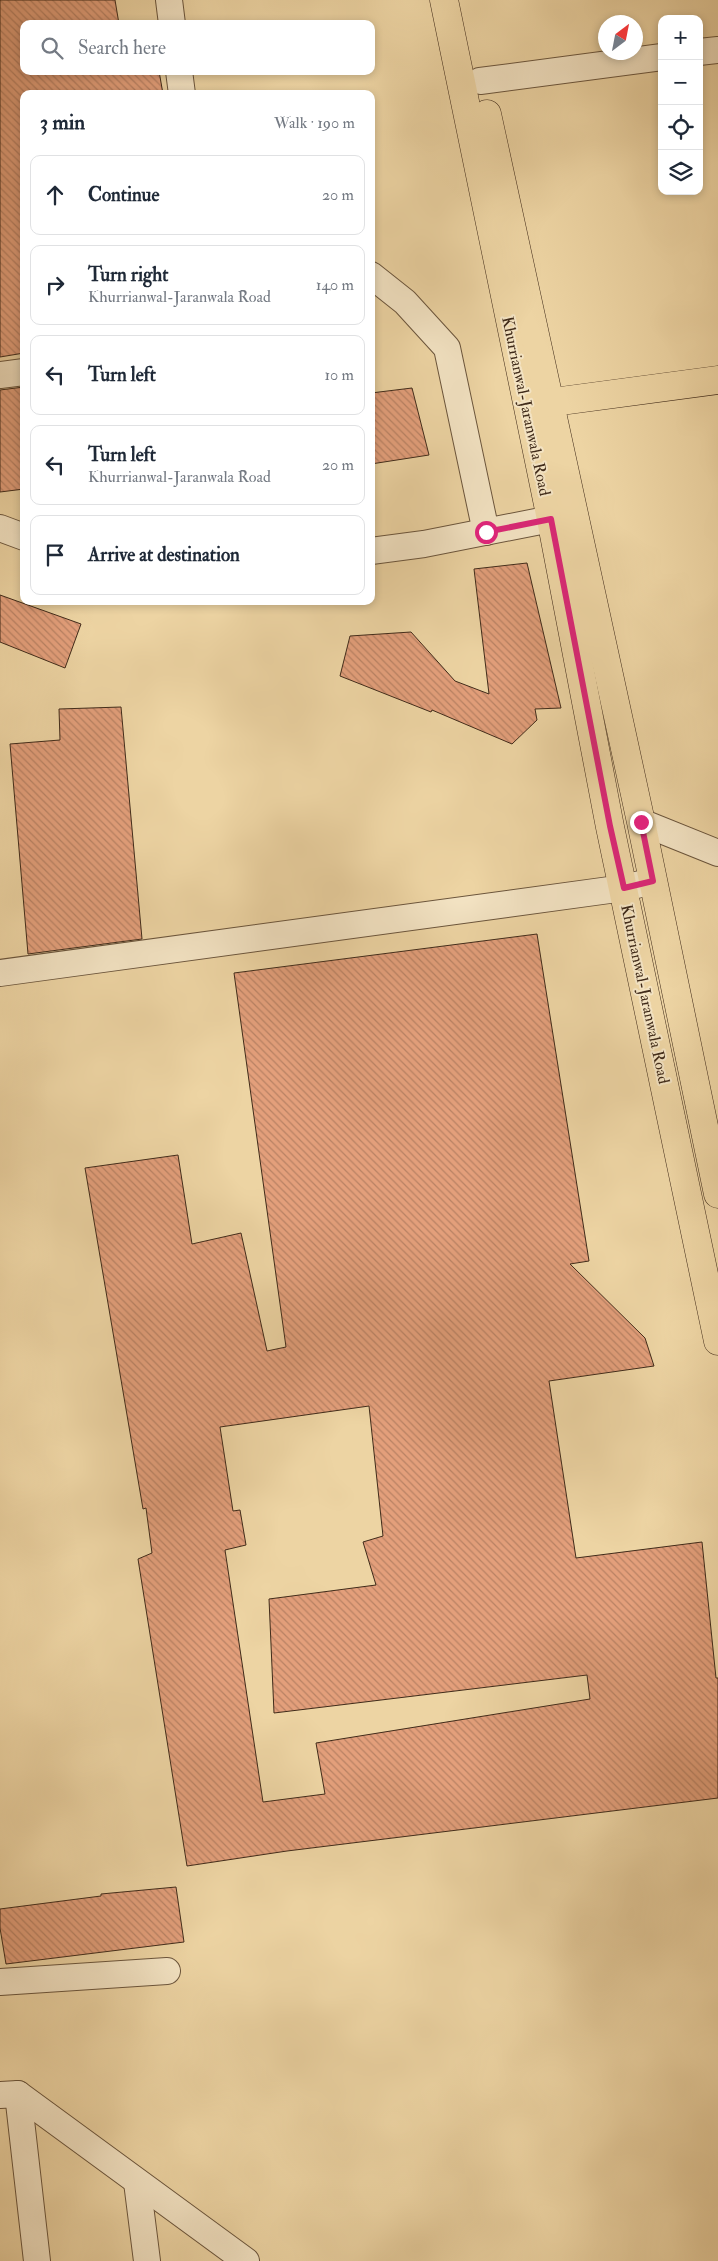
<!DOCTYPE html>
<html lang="en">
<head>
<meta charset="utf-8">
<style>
  :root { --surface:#fff; --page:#f2f2f3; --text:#1f2937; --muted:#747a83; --line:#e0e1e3 }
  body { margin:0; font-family:"IM FELL Double Pica",serif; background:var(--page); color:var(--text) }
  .controls { position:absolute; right:15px; top:15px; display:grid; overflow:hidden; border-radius:10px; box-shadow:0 2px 8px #0003 }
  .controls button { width:45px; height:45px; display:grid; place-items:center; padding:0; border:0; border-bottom:1px solid var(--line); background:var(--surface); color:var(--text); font:25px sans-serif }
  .compass { position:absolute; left:598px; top:15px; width:45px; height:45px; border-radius:50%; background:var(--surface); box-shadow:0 2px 8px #0003; rotate:32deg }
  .stop { position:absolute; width:15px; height:15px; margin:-11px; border:4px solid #db2777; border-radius:50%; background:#fff }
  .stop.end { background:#db2777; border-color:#fff; box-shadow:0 1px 5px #0008 }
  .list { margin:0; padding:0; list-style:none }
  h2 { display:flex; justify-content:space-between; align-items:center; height:65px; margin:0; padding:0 20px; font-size:21px }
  h2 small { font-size:16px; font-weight:400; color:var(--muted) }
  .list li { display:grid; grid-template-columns:32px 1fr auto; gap:15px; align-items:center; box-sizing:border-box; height:80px; margin:0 10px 10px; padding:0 10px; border:1px solid var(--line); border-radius:10px }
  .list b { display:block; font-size:19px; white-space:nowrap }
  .list p { margin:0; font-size:16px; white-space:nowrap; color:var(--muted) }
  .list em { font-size:16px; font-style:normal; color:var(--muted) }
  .icon { flex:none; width:28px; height:28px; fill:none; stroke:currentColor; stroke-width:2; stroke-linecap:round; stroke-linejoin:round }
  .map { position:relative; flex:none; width:718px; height:2261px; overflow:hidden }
  .search { position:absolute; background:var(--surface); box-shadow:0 2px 8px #0003; left:20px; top:20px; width:355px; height:55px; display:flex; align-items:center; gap:12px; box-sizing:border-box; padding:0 18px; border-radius:10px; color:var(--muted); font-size:19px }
  .panel { position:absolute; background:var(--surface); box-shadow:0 2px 8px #0003; left:20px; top:90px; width:355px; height:515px; border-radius:10px }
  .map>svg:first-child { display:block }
  .building { fill:url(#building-back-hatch); stroke:#402b1a; fill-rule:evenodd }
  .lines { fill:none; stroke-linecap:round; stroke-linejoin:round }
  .minor-casing { stroke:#6b553c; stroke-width:28 }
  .major-casing { stroke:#402b1a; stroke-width:29 }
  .minor { stroke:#f3e3c3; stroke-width:26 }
  .major { stroke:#edd4a3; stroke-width:28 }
  .route { stroke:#db2777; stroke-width:6 }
  .labels { text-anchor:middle; stroke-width:4; stroke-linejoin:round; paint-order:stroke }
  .street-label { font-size:16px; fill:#402b1a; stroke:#f3e3c3 }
</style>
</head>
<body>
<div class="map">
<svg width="718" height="2261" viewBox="0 0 718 2261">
  <defs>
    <pattern id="building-back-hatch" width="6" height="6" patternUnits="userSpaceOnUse" patternTransform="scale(1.25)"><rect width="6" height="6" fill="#e39f7b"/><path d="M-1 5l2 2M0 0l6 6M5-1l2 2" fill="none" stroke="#b98264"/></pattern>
  </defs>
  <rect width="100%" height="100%" fill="#edd4a3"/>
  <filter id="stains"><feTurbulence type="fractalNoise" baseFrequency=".004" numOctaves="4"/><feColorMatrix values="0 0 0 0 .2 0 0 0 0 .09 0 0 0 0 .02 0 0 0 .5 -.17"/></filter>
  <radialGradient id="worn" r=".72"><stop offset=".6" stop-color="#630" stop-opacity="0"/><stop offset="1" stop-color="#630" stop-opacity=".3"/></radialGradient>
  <!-- building -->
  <g class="building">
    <polygon points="0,0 115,0 119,24 24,24 24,71 159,71 163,94 24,94 24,353 0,357"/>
    <polygon points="24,387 24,489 0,492 0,390"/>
    <polygon points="412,388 429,455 371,464 371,393"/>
    <polygon points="527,563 561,708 535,709 537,720 512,744 432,710 431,712 340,676 350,636 411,632 455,681 489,694 474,569"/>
    <polygon points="0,595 81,624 65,668 0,642"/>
    <polygon points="121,707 142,939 28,954 10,744 60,740 59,709"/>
    <path d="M537 934 589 1261 570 1264 645 1338 654 1366 549 1381 576 1558 702 1542 716 1678H718V1798L287 1851 187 1866 138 1559 152 1553 146 1508 143 1509 85 1168 178 1155 192 1244 241 1233 267 1351 286 1347 234 973ZM369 1406 383 1536 363 1542 376 1585 269 1599 274 1713 587 1675 590 1699 316 1743 325 1794 263 1802 225 1550 246 1545 240 1510 233 1511 220 1427Z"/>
    <polygon points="176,1887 184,1942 6,1964 0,1928 0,1909 101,1896 101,1894"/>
  </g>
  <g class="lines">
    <defs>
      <g id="minor">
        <polyline points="169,0 172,24"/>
        <polyline points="699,52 718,50"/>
        <polyline points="179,71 182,94"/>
        <polyline points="480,81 662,57"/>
        <polyline points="371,275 405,302 447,348 486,532"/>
        <polyline points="0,375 24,372"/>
        <polyline points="0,528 24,537"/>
        <polyline points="371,551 424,544 551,519"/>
        <polyline points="641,822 718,853"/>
        <polyline points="0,973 624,888 653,881"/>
        <polyline points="0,1982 167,1971"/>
        <polyline points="18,2094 246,2261"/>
        <polyline points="0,2095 18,2094 37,2261"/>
        <polyline points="137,2182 147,2261"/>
      </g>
      <g id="major">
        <polyline points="444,0 551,519 610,827 718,1341"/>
        <polyline points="487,114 641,822 718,1194"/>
        <polyline points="531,405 718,380"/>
      </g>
    </defs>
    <!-- minor casing -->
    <use href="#minor" class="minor-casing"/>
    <!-- major casing -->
    <use href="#major" class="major-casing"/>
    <!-- minor -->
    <use href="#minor" class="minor"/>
    <!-- major -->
    <use href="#major" class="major"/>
  </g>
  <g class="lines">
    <!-- route -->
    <polyline class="route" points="486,532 551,519 610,826 624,888 653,881 641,822"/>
  </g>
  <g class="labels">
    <!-- street labels -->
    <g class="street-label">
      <text transform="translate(527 406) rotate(78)" y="6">Khurrianwal-Jaranwala Road</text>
      <text transform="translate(646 994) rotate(78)" y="6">Khurrianwal-Jaranwala Road</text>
    </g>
  </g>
  <rect width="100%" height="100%" filter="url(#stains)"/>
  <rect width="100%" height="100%" fill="url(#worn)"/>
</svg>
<div class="controls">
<button>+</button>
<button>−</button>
<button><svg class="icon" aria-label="locate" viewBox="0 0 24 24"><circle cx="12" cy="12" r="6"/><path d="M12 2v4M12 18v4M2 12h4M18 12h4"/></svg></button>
<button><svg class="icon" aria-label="layers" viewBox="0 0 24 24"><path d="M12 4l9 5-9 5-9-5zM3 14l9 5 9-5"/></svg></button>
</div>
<svg class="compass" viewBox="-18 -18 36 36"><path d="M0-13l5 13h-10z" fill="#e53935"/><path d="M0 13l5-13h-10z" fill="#747a83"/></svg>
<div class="stop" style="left:486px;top:532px"></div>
<div class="stop end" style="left:641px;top:822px"></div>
<div class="search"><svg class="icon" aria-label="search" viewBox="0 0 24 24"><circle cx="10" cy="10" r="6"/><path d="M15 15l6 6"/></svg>Search here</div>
<section class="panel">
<h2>3 min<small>Walk · 190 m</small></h2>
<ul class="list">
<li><svg class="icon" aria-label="ahead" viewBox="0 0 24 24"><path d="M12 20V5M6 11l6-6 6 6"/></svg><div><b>Continue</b></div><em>20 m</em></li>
<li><svg class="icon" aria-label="right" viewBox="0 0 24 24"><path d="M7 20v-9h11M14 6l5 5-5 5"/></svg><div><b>Turn right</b><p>Khurrianwal-Jaranwala Road</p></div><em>140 m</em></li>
<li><svg class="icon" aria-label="left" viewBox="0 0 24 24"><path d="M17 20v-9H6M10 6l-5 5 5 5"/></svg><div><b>Turn left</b></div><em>10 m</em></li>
<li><svg class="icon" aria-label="left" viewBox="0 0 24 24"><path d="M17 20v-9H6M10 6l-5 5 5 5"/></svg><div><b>Turn left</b><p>Khurrianwal-Jaranwala Road</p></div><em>20 m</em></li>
<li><svg class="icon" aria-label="arrive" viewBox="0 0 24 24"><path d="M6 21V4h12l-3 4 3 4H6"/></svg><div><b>Arrive at destination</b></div></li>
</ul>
</section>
</div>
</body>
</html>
